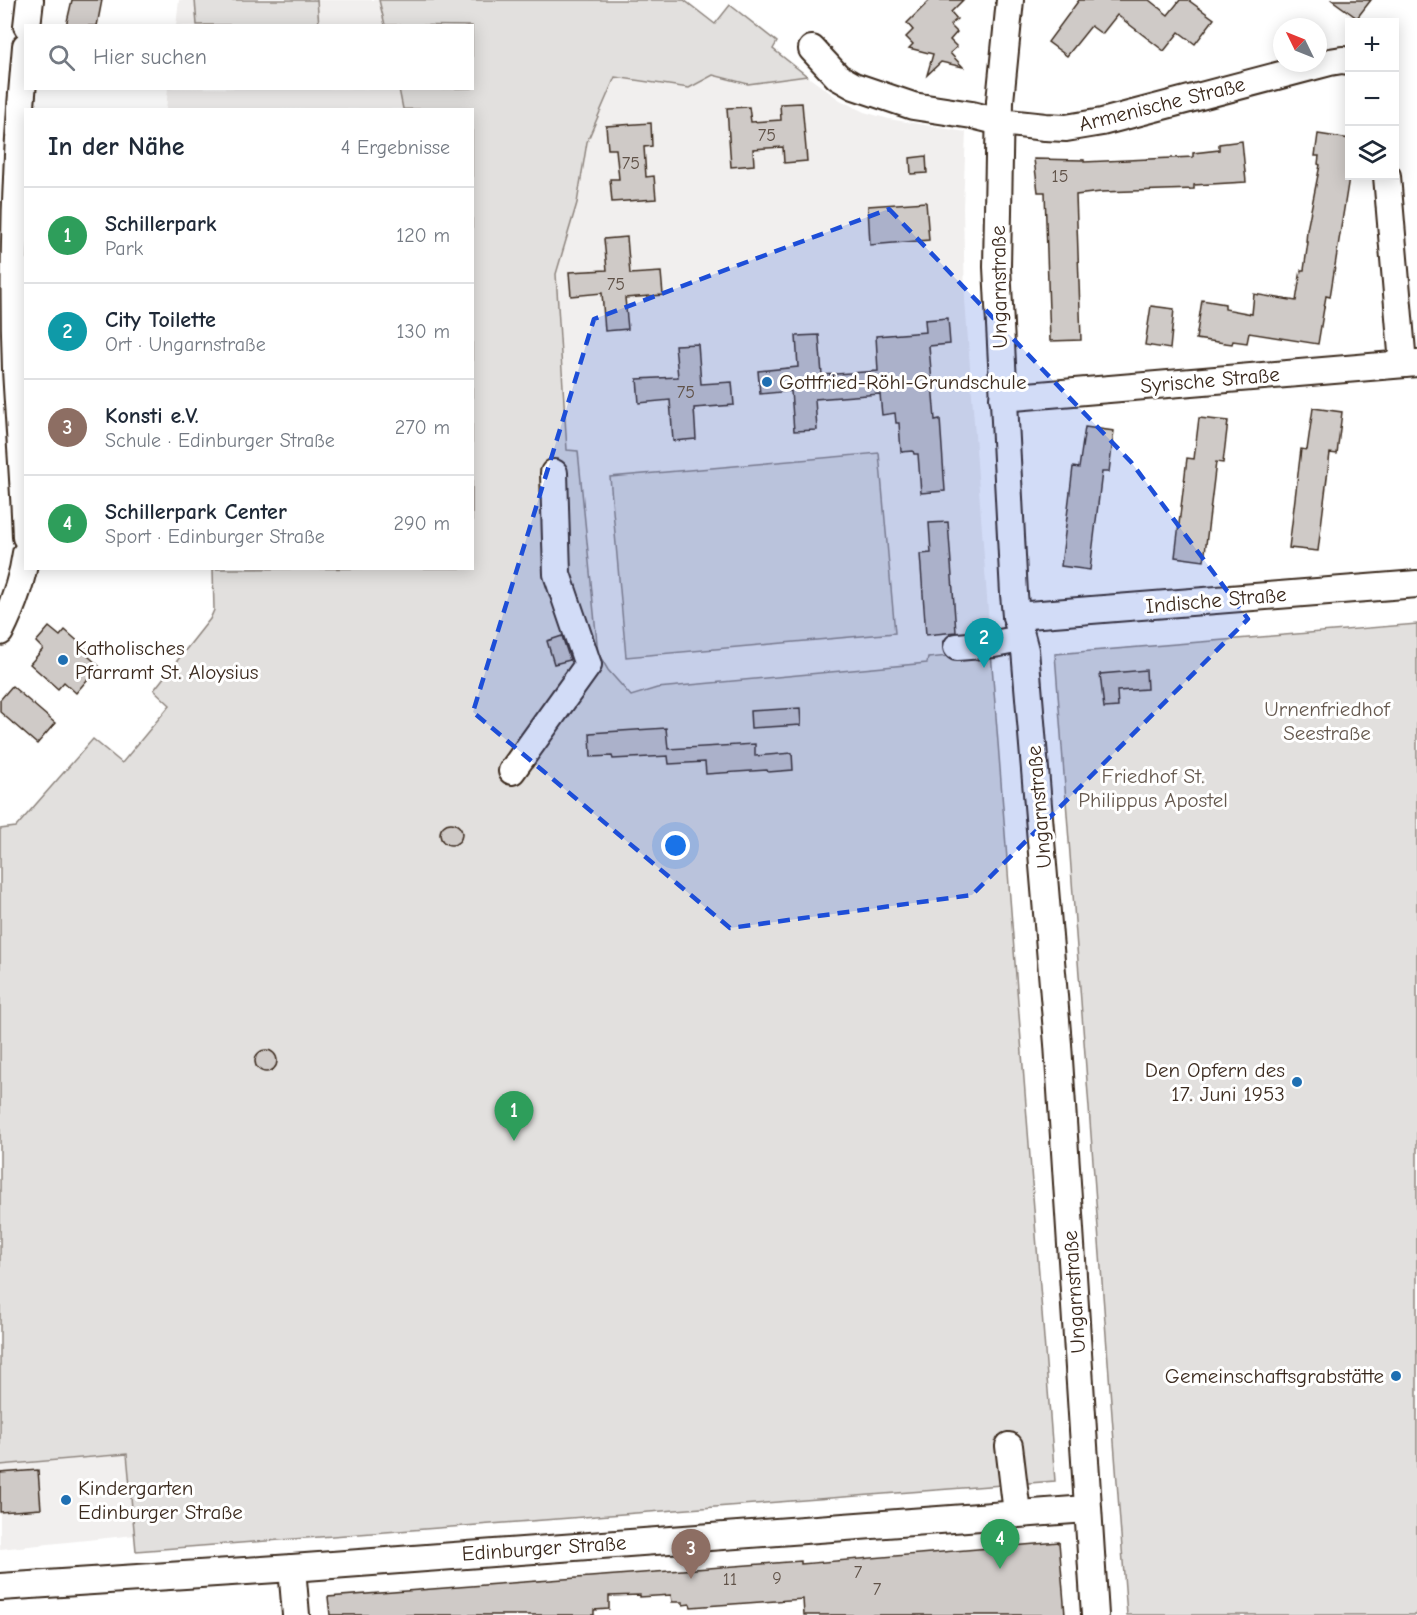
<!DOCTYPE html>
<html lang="de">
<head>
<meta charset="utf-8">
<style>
  :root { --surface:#fff; --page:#f6f6f7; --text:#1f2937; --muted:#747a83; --line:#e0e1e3; --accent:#ea580c }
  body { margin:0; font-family:"Comic Neue",sans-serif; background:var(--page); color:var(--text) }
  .controls { position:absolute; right:18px; top:18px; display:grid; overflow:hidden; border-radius:0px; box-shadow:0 3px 15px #0003 }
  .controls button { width:54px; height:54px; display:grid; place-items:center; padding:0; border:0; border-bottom:2px solid var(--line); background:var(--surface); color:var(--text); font:30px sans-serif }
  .compass { position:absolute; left:1273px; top:18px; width:54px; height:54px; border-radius:50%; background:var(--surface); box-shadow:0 3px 15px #0003; rotate:313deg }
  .you { position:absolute; left:676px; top:846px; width:21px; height:21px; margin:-15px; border:4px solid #fff; border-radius:50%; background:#1a73e8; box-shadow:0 0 0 9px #1a73e833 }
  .badge { display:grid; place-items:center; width:39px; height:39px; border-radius:50%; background:var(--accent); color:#fff; font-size:20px; font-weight:700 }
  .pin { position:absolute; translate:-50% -50px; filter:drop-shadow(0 2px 3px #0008) }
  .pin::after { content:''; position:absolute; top:32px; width:21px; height:18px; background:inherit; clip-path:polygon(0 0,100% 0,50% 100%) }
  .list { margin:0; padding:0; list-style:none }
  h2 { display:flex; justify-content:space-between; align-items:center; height:78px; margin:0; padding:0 24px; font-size:26px }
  h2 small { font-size:20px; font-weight:400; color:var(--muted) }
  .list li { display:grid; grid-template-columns:39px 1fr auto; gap:18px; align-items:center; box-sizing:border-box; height:96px; padding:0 24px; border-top:2px solid var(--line) }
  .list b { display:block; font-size:22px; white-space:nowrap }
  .list p { margin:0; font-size:20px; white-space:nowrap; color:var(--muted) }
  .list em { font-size:20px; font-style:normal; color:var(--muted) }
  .icon { flex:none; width:33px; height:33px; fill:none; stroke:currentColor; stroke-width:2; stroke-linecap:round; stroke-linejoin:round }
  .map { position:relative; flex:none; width:1417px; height:1615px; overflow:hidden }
  .search { position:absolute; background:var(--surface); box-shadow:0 3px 15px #0003; left:24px; top:24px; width:450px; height:66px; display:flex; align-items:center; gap:15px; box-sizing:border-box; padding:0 21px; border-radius:0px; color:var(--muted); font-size:22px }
  .panel { position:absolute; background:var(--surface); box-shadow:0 3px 15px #0003; left:24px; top:108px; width:450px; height:462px; border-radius:0px }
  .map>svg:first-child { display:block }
  .built { fill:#f1efee }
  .green { fill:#e2e0de; stroke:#8e857e; stroke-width:1.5 }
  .building { fill:#cfcac7; stroke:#3b2a1e; stroke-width:1.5 }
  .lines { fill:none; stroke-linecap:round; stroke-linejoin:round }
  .minor-casing { stroke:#3b2a1e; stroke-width:30 }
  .minor { stroke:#fff; stroke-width:26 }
  .marked { fill:#1d4ed8; fill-opacity:0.2; stroke:#1d4ed8; stroke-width:4.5; stroke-dasharray:12 8; stroke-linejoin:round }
  .poi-dot { fill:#1f6fb2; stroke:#fff; stroke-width:2 }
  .labels { text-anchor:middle; stroke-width:6; stroke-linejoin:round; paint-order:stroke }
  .number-label { font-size:18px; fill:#605248 }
  .street-label { font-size:21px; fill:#3b2a1e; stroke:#fff }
  .poi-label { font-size:21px; fill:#3b2a1e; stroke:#fff; text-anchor:start }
  .park-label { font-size:21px; fill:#65584e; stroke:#fff }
</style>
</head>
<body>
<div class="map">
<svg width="1417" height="1615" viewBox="0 0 1417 1615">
  <rect width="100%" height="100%" fill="#fff"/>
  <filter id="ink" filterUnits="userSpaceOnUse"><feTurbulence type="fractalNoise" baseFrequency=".0167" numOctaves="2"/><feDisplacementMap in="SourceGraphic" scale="12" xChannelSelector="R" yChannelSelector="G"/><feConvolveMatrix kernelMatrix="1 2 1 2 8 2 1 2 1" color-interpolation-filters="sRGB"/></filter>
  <g filter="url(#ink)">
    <!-- built -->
    <g class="built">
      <polygon points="179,0 379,0 385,25 176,26"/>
      <polygon points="713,75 748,84 807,76 840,100 864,112 889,119 966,132 963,207 965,300 991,652 928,657 928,663 823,773 534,677 566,409 556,274 577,204 587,142 615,77 689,88"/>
      <polygon points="168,88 399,89 404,109 166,110"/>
      <polygon points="127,1454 135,1535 0,1549 0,1465"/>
    </g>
    <!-- green -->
    <g class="green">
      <polygon points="195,0 317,0 319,25 197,25"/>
      <polygon points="379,0 684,0 715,24 730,5 777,42 773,49 807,76 748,84 713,75 689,88 615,77 587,142 577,203 556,274 567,450 578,451 598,653 608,670 631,696 657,688 927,663 928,658 991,652 1055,1481 136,1551 127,1454 0,1465 0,829 16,827 93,739 122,763 170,705 154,690 210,619 214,610 213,569 472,568 472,110 403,109 399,89 472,88 472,26 385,25"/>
      <polygon points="879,453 895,633 626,657 610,477"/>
      <polygon points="1417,624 1417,1615 1127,1615 1055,654"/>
    </g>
    <!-- building -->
    <g class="building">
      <polygon points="72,0 102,0 97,26 66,26"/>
      <polygon points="930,0 963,0 951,12 957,19 950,25 957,32 950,40 957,47 950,53 963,67 941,62 927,75 933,54 909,48 913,44 906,37 913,30 907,23"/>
      <polygon points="1079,0 1149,0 1168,15 1180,0 1188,0 1214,19 1195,44 1179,32 1164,51 1117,15 1102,34 1091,26 1067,56 1048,42"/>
      <polygon points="1332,0 1371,0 1357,18"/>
      <polygon points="802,103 807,161 784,163 783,147 753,149 754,165 731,167 727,108 749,107 751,122 781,120 780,104"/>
      <polygon points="651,123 652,146 644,147 646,177 654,176 656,199 612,202 610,179 619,179 616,149 608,149 606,126"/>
      <polygon points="1318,134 1350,139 1350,171 1330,297 1326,296 1318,344 1249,333 1247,343 1233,341 1232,344 1196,339 1202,300 1225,304 1225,309 1252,314 1254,294 1296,301 1301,270 1304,270 1308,242 1306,242 1307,230 1320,165 1318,164 1319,156 1315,156"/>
      <polygon points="1242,141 1246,182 1194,185 1194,189 1101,192 1076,195 1081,340 1050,341 1045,192 1038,192 1034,159 1084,160 1084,162 1193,157 1193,153 1219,150 1219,144"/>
      <polygon points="926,156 927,173 911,174 910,158"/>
      <polygon points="926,202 929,240 870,245 868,206"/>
      <polygon points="627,237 630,274 661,272 663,295 625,298 628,329 605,331 602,293 571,296 569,272 607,270 604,239"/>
      <polygon points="1151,306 1174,309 1170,349 1145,345"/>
      <polygon points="948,318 950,344 929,346 935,420 940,419 945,491 921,493 918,454 914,454 913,451 901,452 899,423 896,423 895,413 882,415 880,394 815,399 817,430 794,431 791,391 760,394 758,371 798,367 796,336 819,335 822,375 878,371 876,336 926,332 925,320"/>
      <polygon points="698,344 701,384 732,382 734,405 694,408 696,439 673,441 670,400 639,403 637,379 678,377 675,345"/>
      <polygon points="1313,408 1342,412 1337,454 1330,453 1318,551 1289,548 1301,449 1307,450"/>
      <polygon points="1199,418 1228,421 1223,463 1216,462 1204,561 1175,557 1187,458 1194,459"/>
      <polygon points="1085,427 1114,431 1109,472 1102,472 1090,570 1061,566 1073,467 1079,468"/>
      <polygon points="948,522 956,632 926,635 920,554 931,553 929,523"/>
      <polygon points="49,627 60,636 65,630 90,652 87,655 99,666 76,693 64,682 58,689 30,664 43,649 36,642"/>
      <polygon points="562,636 570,660 554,664 547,641"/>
      <polygon points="1146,670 1147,689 1117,691 1118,707 1104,708 1100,674"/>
      <polygon points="12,686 55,723 37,744 0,712 0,700"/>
      <polygon points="800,708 801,725 751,728 750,711"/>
      <polygon points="666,728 668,749 755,744 755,756 792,753 793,770 768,772 767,770 706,774 705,762 669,764 668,756 613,759 612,756 591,757 590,733"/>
      <circle cx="451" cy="834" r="11"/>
      <circle cx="266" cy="1061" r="11"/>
      <polygon points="38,1470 41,1509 0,1512 0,1473"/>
      <polygon points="1059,1542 1065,1615 804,1615 803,1599 691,1607 690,1604 683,1605 683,1602 672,1602 671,1595 640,1597 640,1595 609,1596 609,1609 594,1610 594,1615 330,1615 328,1597 801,1561 801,1564"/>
    </g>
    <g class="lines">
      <defs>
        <g id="minor">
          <polyline points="1010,0 1000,101 997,267 1014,594 1016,616 1025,650 1058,1044 1095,1615"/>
          <polyline points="27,26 30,0"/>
          <path d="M26 46C16 153 12 261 16 369 19 425 24 481 26 537"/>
          <polyline points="812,49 838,77 854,86 913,106 972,115 1000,122 1045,127 1066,128 1102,122 1330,62 1342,60 1350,61"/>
          <polyline points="1387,176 1403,364"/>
          <polyline points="1003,398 1417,363"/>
          <polyline points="1016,616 1417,584"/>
          <path d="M0 632C13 606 22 582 26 553"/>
          <polyline points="957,647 994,644 1021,639"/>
          <polyline points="512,771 588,665 557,574 554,473"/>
          <polyline points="1009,1446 1017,1513"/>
          <polyline points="292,1568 296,1615"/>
          <polyline points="0,1587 292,1568 1087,1509"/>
        </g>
      </defs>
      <!-- minor casing -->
      <use href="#minor" class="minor-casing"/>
      <!-- minor -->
      <use href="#minor" class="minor"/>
    </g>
  </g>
  <!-- marked area -->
  <path class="marked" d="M889 209 1131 462 1248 619 972 895 730 928 473 712 594 319Z"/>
  <!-- markers -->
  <g class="poi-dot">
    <circle cx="767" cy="382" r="6"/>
    <circle cx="63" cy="660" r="6"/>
    <circle cx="1297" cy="1082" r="6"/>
    <circle cx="1396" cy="1376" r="6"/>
    <circle cx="66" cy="1500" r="6"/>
  </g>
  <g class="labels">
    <!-- number labels -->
    <g class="number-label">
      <text x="767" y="141">75</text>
      <text x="631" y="169">75</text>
      <text x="1060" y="182">15</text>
      <text x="616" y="290">75</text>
      <text x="686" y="398">75</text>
      <text x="858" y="1578">7</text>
      <text x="777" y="1584">9</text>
      <text x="730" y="1585">11</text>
      <text x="877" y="1595">7</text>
    </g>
    <!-- street labels -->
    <g class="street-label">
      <text transform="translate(1162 104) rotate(-14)" y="7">Armenische Straße</text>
      <text transform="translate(999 287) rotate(-91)" y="7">Ungarnstraße</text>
      <text transform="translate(1210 380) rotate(-5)" y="7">Syrische Straße</text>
      <text transform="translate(1216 600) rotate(-5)" y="7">Indische Straße</text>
      <text transform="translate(1039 807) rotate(-95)" y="7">Ungarnstraße</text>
      <text transform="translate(1074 1292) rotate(-94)" y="7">Ungarnstraße</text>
      <text transform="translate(544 1548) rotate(-4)" y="7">Edinburger Straße</text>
    </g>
    <!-- poi labels -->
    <g class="poi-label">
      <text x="779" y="389">Gottfried-Röhl-Grundschule</text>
      <text x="75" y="655">Katholisches<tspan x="75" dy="24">Pfarramt St. Aloysius</tspan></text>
      <text x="1285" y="1077" text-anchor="end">Den Opfern des<tspan x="1285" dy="24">17. Juni 1953</tspan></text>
      <text x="1384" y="1383" text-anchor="end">Gemeinschaftsgrabstätte</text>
      <text x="78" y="1495">Kindergarten<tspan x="78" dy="24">Edinburger Straße</tspan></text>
    </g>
    <!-- park labels -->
    <g class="park-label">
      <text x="1327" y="716">Urnenfriedhof<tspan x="1327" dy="24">Seestraße</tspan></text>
      <text x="1153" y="783">Friedhof St.<tspan x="1153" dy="24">Philippus Apostel</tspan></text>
    </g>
  </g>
</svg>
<div class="controls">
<button>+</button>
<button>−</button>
<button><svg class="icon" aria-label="layers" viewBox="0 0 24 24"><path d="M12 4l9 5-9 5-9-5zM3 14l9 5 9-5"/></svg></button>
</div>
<svg class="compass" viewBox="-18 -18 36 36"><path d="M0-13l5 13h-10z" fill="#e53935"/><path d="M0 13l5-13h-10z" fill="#747a83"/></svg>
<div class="you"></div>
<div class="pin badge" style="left:514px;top:1141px;background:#2e9e5b">1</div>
<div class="pin badge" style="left:984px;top:668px;background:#0f9aa8">2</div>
<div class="pin badge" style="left:691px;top:1579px;background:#8d6e63">3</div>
<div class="pin badge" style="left:1000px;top:1569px;background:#2e9e5b">4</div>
<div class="search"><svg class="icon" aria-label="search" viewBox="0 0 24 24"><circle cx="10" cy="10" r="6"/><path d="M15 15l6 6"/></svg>Hier suchen</div>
<section class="panel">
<h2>In der Nähe<small>4 Ergebnisse</small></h2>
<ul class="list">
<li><span class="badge" style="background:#2e9e5b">1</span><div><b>Schillerpark</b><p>Park</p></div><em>120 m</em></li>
<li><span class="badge" style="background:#0f9aa8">2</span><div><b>City Toilette</b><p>Ort · Ungarnstraße</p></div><em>130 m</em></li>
<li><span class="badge" style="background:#8d6e63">3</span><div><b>Konsti e.V.</b><p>Schule · Edinburger Straße</p></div><em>270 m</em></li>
<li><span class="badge" style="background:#2e9e5b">4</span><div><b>Schillerpark Center</b><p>Sport · Edinburger Straße</p></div><em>290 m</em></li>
</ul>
</section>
</div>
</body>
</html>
